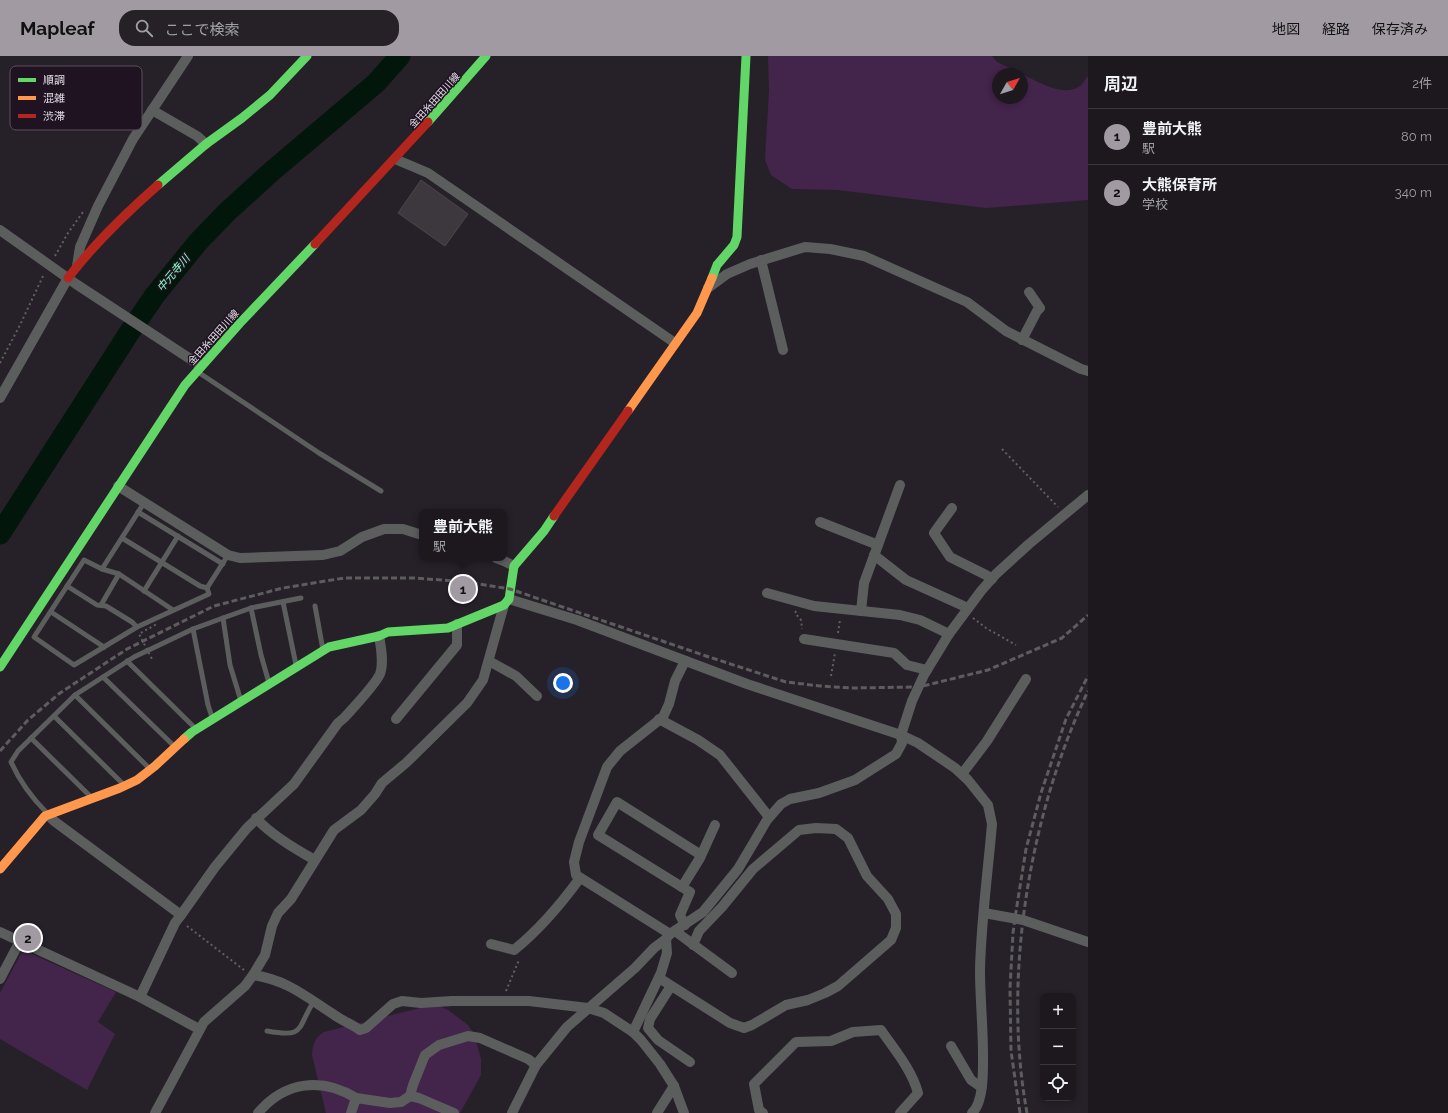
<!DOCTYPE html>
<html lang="ja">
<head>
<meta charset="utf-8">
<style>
  :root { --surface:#1c181e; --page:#252127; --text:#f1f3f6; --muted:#a0a0a4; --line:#3a373c; --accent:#a19aa3 }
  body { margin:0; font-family:Raleway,"Noto Sans JP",sans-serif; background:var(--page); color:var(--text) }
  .controls { position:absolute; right:12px; bottom:12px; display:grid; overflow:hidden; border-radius:8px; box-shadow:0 2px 6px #0003 }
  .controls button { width:36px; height:36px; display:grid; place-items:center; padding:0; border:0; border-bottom:1px solid var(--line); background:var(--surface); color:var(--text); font:20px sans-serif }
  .compass { position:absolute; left:992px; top:12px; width:36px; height:36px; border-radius:50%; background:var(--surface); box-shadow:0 2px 6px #0003; rotate:51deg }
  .you { position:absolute; left:563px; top:627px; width:14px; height:14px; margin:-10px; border:3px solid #fff; border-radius:50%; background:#1a73e8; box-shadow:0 0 0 6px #1a73e833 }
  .badge { display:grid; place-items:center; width:26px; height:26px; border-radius:50%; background:var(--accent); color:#111; font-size:13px; font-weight:700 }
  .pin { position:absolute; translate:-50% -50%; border:2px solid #fff; box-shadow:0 1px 4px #0006 }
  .popup { position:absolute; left:419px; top:453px; width:88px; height:52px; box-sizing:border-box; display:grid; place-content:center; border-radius:8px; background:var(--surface); filter:drop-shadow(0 1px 3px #0005); font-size:13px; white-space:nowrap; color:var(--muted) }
  .popup b { font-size:15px; color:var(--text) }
  .popup::after { content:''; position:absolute; left:50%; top:100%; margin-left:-8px; border:8px solid transparent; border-top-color:var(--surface) }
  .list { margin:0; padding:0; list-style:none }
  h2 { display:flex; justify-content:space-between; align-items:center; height:52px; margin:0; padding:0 16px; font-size:17px }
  h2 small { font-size:13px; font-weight:400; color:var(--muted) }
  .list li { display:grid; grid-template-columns:26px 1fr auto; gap:12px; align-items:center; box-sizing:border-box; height:56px; padding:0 16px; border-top:1px solid var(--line) }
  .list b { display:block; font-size:15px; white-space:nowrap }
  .list p { margin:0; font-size:13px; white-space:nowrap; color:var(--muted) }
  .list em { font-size:13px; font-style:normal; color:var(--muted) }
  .icon { flex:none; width:22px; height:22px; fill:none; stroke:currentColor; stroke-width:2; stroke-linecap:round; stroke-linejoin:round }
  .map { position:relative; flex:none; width:1088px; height:1057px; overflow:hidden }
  header { display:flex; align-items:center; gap:24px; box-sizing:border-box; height:56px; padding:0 20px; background:var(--accent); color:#111 }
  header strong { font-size:19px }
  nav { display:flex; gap:22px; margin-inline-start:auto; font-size:14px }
  .search { width:280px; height:36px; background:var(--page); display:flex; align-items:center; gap:10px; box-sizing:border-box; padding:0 14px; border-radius:16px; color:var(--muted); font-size:15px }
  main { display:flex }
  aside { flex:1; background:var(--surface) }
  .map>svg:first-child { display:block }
  .green { fill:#43244b }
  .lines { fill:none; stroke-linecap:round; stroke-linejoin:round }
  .river { stroke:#03160c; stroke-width:21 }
  .building { fill:#3d373e; stroke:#4b464d }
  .path { stroke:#616062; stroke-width:2; stroke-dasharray:2 3; stroke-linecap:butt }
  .lane { stroke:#5c5e5e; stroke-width:5 }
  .street { stroke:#5c5e5e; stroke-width:10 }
  .fast { stroke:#63d668; stroke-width:9 }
  .slow { stroke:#ff974d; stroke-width:9 }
  .jam { stroke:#b3261e; stroke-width:9 }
  .rail { stroke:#5d5c5e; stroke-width:3; stroke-dasharray:6 3; stroke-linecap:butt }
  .path-bridge { stroke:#616062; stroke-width:2; stroke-dasharray:2 3; stroke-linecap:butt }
  .labels { text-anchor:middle; stroke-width:3; stroke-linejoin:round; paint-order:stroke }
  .street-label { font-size:10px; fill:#e3dbe5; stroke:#1f1321 }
  .water-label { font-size:11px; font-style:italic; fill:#85fdc3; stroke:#1f1321 }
  .key { fill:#1f1321; stroke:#5a4f5c; stroke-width:1 }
  .key-label { font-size:11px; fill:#e3dbe5 }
</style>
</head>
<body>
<header>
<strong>Mapleaf</strong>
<div class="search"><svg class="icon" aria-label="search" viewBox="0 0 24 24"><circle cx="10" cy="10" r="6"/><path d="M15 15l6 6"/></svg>ここで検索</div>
<nav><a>地図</a><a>経路</a><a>保存済み</a></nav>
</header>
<main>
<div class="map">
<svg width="1088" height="1057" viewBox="0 0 1088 1057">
  <rect width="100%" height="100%" fill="#262028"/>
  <!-- green -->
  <g class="green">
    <path d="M768 0H992L997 6 1022 18H998V42H1022V18C1037 25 1063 42 1080 30 1083 28 1085 23 1088 20V144L986 152 837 134 792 133 771 119 765 104 769 34Z"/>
    <polygon points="23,894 116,936 98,966 115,978 87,1034 0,983 0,937"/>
    <path d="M428 950H439L448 954 468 969 474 978 481 1003V1019L460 1057H326L312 999C312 990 315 981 324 976Z"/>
  </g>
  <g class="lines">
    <!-- river -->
    <polyline class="river" points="0,478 129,277 155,239 198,186 227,156 271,116 376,27 400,0"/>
  </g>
  <!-- building -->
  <polygon class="building" points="421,124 468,158 445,190 398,157"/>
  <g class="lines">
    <!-- path -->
    <g class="path">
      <polyline points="55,200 68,177 83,156"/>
      <polyline points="0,307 20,269 44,218"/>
      <polyline points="1002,393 1058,451"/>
      <polyline points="796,555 795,557 801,564 802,573"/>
      <polyline points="973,562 986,572 1016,589"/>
      <polyline points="838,577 840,564"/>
      <polyline points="831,620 835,597"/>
      <polyline points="187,870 244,914"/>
      <polyline points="506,935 519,904"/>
    </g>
    <!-- lane -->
    <g class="lane">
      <polyline points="198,316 319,397 381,435"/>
      <polyline points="138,456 223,508"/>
      <polyline points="122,482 200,530 207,532"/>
      <polyline points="102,513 144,447"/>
      <polyline points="67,530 97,549 106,550 132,566 137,571"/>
      <polyline points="144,535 178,480"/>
      <polyline points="283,546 296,609"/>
      <polyline points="101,549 119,518"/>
      <polyline points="315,550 323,594"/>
      <polyline points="251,552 261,599 269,627"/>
      <polyline points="173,554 119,518 102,513 84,504 34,581 74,609 137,571 209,538 207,532 228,499"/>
      <polyline points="51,556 104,591"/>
      <polyline points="223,562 230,609 241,645"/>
      <polyline points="193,573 208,649 212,661"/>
      <polyline points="127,605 195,672"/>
      <polyline points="103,621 175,691"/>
      <polyline points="75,639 150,713"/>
      <polyline points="54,660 123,728"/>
      <polyline points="31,682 92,742"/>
      <path d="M47 757C32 742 20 726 11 706L18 695 75 639 134 601 193 573 223 562 251 552 301 542"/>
      <path d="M267 975C306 982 296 973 314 945"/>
    </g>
    <!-- street -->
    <g class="street">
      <polyline points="152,54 197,80 206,88"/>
      <polyline points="395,103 428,117 675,287"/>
      <polyline points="0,174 76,228 201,310"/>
      <polyline points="761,204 783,294"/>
      <polyline points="77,210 80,191 98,150 133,83 188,0"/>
      <polyline points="708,232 727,218 750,208 805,191 830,193 864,200 967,246 1006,275 1081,313 1088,315"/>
      <polyline points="1022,284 1037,255 1040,252 1029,236"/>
      <polyline points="0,342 68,222"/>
      <polyline points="118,430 228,499 240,502 323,499 340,495 362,481 384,473 403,473 422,479"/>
      <polyline points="952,452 934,477 950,501 986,519 992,523"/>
      <polyline points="820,466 878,489"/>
      <polyline points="874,499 906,524 968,552"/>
      <polyline points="496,502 504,505 514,510"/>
      <polyline points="767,537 814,550 900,559 920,564 949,578"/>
      <path d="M509 543 577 564 747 628 901 679 918 687 955 712 968 724 988 749 992 768C988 816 981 865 980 914 980 942 983 970 983 999 983 1015 984 1046 972 1057"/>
      <polyline points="861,555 864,527 900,429"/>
      <polyline points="804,583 894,597 907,609 927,614"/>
      <polyline points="489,605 516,620 537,640"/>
      <polyline points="396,663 457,589 457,568"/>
      <polyline points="659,663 698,684 720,699 769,761"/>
      <polyline points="962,718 987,685 1026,623"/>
      <polyline points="48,759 54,765 181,859"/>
      <path d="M256 762C271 779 295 793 315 804"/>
      <polyline points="682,831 700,802 715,769"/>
      <polyline points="984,857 1023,864 1088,886"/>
      <polyline points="685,869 680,859 690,836 598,779 617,746 701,799"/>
      <polyline points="675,875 732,917"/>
      <polyline points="0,876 140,941 199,973"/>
      <polyline points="670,878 576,819 574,806 579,786 607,711 620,695 663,661 669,648 675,625 685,605"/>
      <path d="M491 888 514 894C539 874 561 848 580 822"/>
      <path d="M253 919C287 924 305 940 333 958 341 964 351 968 360 974L366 972 393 948 402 945 421 947 452 945H529L588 952 604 957 633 976 641 984 660 1008 674 1030 684 1057"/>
      <polyline points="659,922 730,967 744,972 752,969 786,949 808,944 825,937 838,930 891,884 896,872 896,858 888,843 867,820 848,782 836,773 816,772 799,774 753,813 722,851 699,875 693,889"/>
      <polyline points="0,923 20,885"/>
      <polyline points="671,930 650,963 648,972 658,984 690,1006"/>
      <path d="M140 941 175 867 181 859 215 811 247 772 294 728 338 667 344 662C353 652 375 629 380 618 384 607 381 591 379 580"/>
      <polyline points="633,976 661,917 667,897 666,883"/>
      <polyline points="951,990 971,1024 981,1031"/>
      <polyline points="410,1040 413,1029 425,999 439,989 468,980 480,982 528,1003 536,1009"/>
      <polyline points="155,1057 204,966 245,930 253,919 265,899 272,870 278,857 291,843 334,774 361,754 375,738 382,727 406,707 467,647 483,624 504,549"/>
      <path d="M258 1057C285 1025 322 1021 356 1042"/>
      <polyline points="351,1057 356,1042 390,1047 401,1046 410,1040 419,1042 454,1057"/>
      <polyline points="512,1057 536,1009 567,971 635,912 654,892 666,883 670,878 703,856 738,813 767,764 781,748 790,743 819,737 855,724 896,698 902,687 901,679 912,645 924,619 949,578 981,535 996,518 1029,488 1088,439"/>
      <polyline points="657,1057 674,1030"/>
      <path d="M763 1057 759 1054 754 1028 796 986 831 985 853 976 881 974C894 993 912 1014 918 1037L900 1057"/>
    </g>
    <!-- fast -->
    <g class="fast">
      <polyline points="428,66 486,0"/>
      <polyline points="158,129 206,88 242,62 270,39 307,0"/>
      <polyline points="712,222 717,209 734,189 737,181 746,0"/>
      <polyline points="0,611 185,329 240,267 315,188"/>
      <polyline points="184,683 192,676 329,591 379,580 388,576 448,572 504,549 509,543 514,510 544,475 554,460"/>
    </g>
    <!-- slow -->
    <g class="slow">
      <polyline points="628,355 697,257 712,222"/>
      <polyline points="0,813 45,760 120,732 137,724 155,710 184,683"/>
    </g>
    <!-- jam -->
    <g class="jam">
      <polyline points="315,188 428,66"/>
      <path d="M68 222C94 188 125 158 158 129"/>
      <polyline points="554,460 628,355"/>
    </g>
    <!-- rail -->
    <g class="rail">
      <polyline points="0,695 28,664 60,637 127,593 214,550 283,532 344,522 415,522 467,526 510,533 706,600 786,626 820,630 851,632 919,631 988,614 1062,582 1088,559"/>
      <polyline points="1020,1057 1011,995 1010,932 1013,877 1015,862 1026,793 1041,737 1066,663 1088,620"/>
      <path d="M1027 1057C1002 922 1029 759 1088 635"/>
    </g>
    <!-- path-bridge -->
    <polyline class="path-bridge" points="152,564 155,569 139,578 152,603"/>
  </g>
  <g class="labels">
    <!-- street labels -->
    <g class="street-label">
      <text transform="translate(434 44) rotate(-48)" y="4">金田糸田田川線</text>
      <text transform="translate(213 281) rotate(-48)" y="4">金田糸田田川線</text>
    </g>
    <!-- water labels -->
    <g class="water-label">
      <text transform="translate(173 217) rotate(-50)" y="4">中元寺川</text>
    </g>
  </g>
  <!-- legend -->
  <rect x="10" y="10" width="132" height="64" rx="6" class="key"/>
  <rect x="18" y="22" width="18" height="4" fill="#63d668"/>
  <rect x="18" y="40" width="18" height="4" fill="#ff974d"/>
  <rect x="18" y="58" width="18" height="4" fill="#b3261e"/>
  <g class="key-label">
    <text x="43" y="28">順調</text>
    <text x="43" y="46">混雑</text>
    <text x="43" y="64">渋滞</text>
  </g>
</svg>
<div class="controls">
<button>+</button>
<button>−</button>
<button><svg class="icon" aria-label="locate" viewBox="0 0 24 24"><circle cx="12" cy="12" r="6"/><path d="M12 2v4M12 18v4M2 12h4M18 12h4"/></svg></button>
</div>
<svg class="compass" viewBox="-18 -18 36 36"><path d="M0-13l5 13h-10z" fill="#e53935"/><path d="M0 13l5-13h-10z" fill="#a0a0a4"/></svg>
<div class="you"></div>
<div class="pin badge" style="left:463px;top:533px">1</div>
<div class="popup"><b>豊前大熊</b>駅</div>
<div class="pin badge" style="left:28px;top:882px">2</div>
</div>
<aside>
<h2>周辺<small>2件</small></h2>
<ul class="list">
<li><span class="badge">1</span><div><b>豊前大熊</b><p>駅</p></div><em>80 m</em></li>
<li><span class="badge">2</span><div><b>大熊保育所</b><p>学校</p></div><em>340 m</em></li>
</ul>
</aside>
</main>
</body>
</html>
